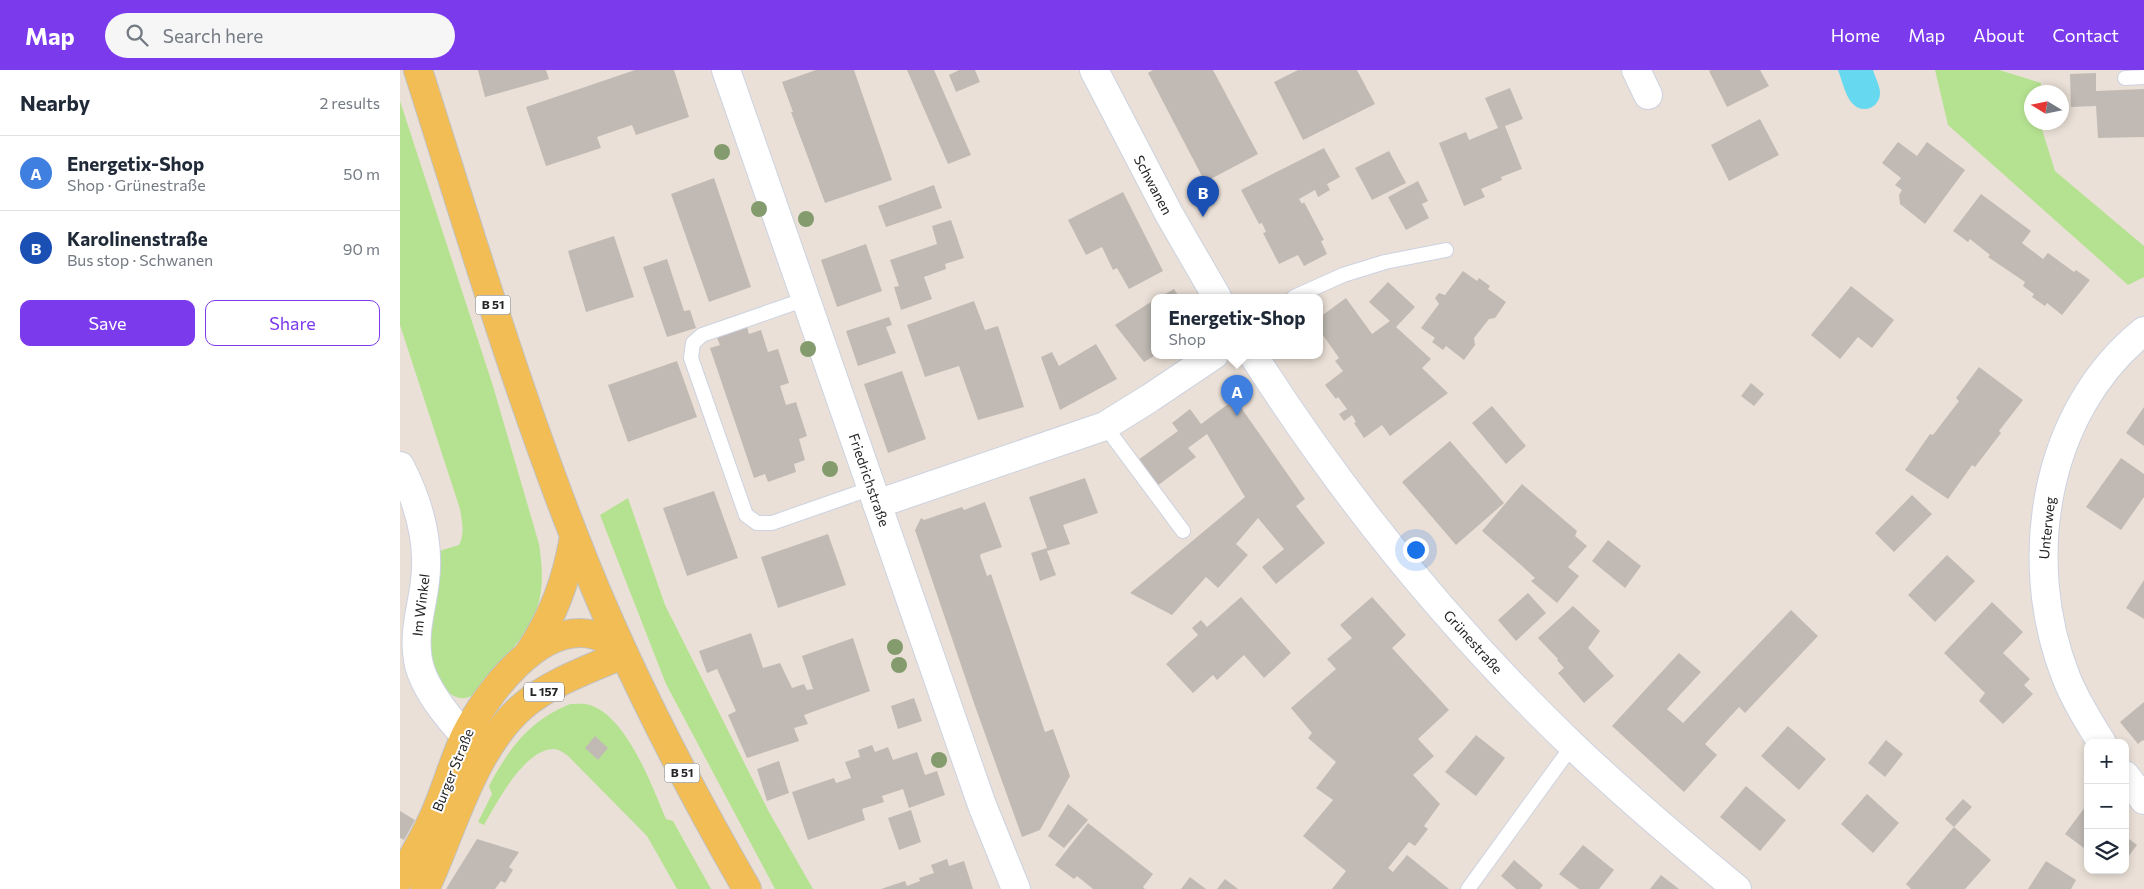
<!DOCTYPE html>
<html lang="en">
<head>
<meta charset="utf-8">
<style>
  :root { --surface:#fff; --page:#f6f6f7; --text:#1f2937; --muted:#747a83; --line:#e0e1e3; --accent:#7c3aed }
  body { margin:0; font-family:Commissioner,sans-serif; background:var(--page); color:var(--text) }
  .controls { position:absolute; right:15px; bottom:15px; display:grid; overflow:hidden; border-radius:10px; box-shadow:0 2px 8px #0003 }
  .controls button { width:45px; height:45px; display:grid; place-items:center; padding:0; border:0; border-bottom:1px solid var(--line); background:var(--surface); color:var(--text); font:25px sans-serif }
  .compass { position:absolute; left:1624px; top:15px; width:45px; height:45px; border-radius:50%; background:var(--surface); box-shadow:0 2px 8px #0003; rotate:280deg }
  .you { position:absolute; left:1015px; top:479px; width:18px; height:18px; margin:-12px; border:4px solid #fff; border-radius:50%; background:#1a73e8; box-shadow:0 0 0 8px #1a73e833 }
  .badge { display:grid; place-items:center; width:32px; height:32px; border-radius:50%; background:var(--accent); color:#fff; font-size:16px; font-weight:700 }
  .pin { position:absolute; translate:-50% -41px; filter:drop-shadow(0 1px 2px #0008) }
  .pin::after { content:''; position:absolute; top:26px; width:18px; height:15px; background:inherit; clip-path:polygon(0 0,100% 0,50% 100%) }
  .popup { position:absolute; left:751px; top:224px; width:172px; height:65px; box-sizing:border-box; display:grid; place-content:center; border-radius:10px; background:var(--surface); filter:drop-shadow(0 1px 4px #0005); font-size:16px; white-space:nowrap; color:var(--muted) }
  .popup b { font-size:19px; color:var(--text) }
  .popup::after { content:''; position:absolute; left:50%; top:100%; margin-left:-10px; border:10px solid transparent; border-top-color:var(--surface) }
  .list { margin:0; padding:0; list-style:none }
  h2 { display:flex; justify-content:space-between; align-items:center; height:65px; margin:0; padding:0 20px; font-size:21px }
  h2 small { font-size:16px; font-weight:400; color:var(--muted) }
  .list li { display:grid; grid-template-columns:32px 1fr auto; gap:15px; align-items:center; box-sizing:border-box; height:75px; padding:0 20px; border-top:1px solid var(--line) }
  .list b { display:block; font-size:19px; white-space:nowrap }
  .list p { margin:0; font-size:16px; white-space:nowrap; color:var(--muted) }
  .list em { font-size:16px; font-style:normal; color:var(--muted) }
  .actions { display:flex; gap:10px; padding:15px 20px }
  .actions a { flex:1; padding:11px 0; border:1px solid var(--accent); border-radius:10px; text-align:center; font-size:18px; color:var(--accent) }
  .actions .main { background:var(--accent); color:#fff }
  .icon { flex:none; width:28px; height:28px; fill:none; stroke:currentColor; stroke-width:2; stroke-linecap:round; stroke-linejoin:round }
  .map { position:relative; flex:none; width:1744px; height:819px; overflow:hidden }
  header { display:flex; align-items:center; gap:30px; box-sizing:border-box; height:70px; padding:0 25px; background:var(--accent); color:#fff }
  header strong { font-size:24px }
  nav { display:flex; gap:28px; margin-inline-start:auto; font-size:18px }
  .search { width:350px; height:45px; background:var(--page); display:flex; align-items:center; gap:12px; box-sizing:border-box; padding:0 18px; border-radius:28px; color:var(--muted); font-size:19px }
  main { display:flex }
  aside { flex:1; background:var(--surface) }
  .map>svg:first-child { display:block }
  .green { fill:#b5e291 }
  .water { fill:#66d9f0 }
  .building { fill:#c1bab4 }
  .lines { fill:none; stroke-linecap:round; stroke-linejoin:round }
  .service-casing { stroke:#ccd2e0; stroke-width:16 }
  .minor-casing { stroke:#ccd2e0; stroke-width:30 }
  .tertiary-casing { stroke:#ccd2e0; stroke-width:30 }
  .primary-casing { stroke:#c2c2c2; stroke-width:30 }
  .service { stroke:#fff; stroke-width:14 }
  .minor { stroke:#fff; stroke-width:28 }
  .tertiary { stroke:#fff; stroke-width:28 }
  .primary { stroke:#f2bd54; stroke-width:28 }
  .tree { fill:#839b6d }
  .labels { text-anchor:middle; stroke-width:4; stroke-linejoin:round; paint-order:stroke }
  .shield { fill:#fff; stroke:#676767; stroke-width:1 }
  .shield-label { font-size:12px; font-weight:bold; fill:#262626 }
  .street-label { font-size:14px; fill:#262626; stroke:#fff }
</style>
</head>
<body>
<header>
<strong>Map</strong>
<div class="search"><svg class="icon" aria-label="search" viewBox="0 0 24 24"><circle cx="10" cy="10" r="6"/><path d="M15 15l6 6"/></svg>Search here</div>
<nav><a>Home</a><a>Map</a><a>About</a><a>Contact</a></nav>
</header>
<main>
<aside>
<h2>Nearby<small>2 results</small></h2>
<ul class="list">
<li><span class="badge" style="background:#3f7fe0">A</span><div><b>Energetix-Shop</b><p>Shop · Grünestraße</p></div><em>50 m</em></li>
<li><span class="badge" style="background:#1a4fb4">B</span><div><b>Karolinenstraße</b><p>Bus stop · Schwanen</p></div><em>90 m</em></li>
</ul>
<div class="actions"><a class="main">Save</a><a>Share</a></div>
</aside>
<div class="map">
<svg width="1744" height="819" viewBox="0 0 1744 819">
  <rect width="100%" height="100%" fill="#eae0d7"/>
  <!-- green -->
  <g class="green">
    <polygon points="1535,0 1599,0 1641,13 1641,22 1632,22 1632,52 1640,53 1655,101 1744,176 1744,207 1728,215 1548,55"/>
    <path d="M0 31 93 316 139 474C142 494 144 515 138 535 129 566 103 588 83 612 79 616 77 623 71 626 45 639 29 591 28 572 28 564 30 554 31 545 34 524 36 503 39 481L59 475C65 463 62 452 60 439L0 255Z"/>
    <polygon points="228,428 265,535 369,742 413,819 375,819 266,614 200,445"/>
    <path d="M170 634C176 634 184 633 190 635 227 647 252 716 266 749L273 751 311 819H277L247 766 168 686C164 683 159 679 154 679 124 679 97 733 84 755L78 752 92 724 89 716C109 678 130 650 170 634Z"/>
  </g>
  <!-- water -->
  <path class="water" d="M1438 0H1473C1475 7 1480 16 1480 23 1480 38 1462 45 1452 33 1445 25 1442 10 1438 0Z"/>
  <!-- building -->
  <g class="building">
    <polygon points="78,0 146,0 149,9 85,27"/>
    <polygon points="235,0 274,0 289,47 236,65 232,55 197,67 201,78 146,96 126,37"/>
    <polygon points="416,0 454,0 492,110 425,133 391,42 393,42 382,12"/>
    <polygon points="507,0 534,0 571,85 548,94"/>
    <polygon points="559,0 575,0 580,12 556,22 549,5"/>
    <polygon points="753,0 813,0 858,84 805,112 748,3"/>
    <polygon points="898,0 957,0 975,34 903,70 874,12"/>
    <polygon points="1311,0 1360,0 1369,16 1327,37 1309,1"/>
    <polygon points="1696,3 1696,21 1744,19 1744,67 1698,68 1696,36 1671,37 1670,4"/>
    <polygon points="1110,18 1123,49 1105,56 1122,99 1101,107 1102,110 1081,119 1085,127 1064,136 1039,73 1066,62 1069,70 1098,58 1085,28"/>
    <polygon points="1360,49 1379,85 1329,111 1311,75"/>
    <polygon points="1498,72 1517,86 1527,72 1565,100 1525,154 1500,134 1499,125 1502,120 1495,115 1501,108 1482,93"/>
    <polygon points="924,78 940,107 927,114 930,120 918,127 915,120 899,129 902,134 904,132 924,170 921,171 927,184 904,196 898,185 879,194 863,163 866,162 862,153 859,154 841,120"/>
    <polygon points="989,81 1006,113 972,130 955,98"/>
    <polygon points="314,108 351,217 309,232 271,124"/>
    <polygon points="1018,111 1028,131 1022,134 1029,148 1006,160 988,127"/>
    <polygon points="534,115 542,138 486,157 478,136"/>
    <polygon points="723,122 763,201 729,219 717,198 713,200 702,177 686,185 668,150"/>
    <polygon points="1581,124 1631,161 1622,173 1643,189 1648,183 1674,202 1676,200 1690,210 1662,245 1647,233 1645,236 1632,227 1634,224 1623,216 1625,212 1588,187 1590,185 1570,169 1568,172 1553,161"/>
    <polygon points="551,150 564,188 545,194 546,199 524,207 532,229 501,240 494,217 499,216 490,190 537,174 532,156"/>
    <polygon points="214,166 234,227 186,242 168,181"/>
    <polygon points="466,174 482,221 437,237 421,190"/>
    <polygon points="267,189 284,241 290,240 296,258 267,267 243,197"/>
    <polygon points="1063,201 1077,211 1079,208 1090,216 1088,219 1106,232 1095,248 1089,249 1074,268 1075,275 1064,290 1046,276 1043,280 1032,272 1035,268 1021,258 1039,234 1035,228 1039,223 1045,225"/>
    <polygon points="988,212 1015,237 996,257 1031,289 1022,298 1048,323 990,366 982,355 964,368 954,353 956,352 952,345 944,351 939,344 947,339 938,327 936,329 925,315 943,301 935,291 939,288 920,261 920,247 946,228 972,264 990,251 969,232"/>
    <polygon points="1451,216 1494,250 1472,278 1458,267 1440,289 1411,265"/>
    <polygon points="774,219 779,227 759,227 767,223"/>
    <polygon points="754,230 754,286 744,292 715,255"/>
    <polygon points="574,231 585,260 598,256 624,337 578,350 559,296 525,307 507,255"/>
    <polygon points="489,247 492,255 486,257 496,283 458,296 446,261"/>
    <polygon points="347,257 349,264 361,260 368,282 378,279 389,313 380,316 386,335 396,332 407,366 399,369 405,390 394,394 396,402 368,412 365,404 354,408 310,278 320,275 317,268"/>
    <polygon points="696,274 717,309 660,340 641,287 652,282 659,296"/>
    <polygon points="277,291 297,347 228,372 208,315"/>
    <polygon points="1579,297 1623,330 1599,361 1601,363 1575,397 1572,395 1548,429 1505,400 1530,364 1533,365 1559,331 1556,328"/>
    <polygon points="502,301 526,369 488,383 464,314"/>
    <polygon points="1351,313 1364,324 1354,336 1341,326"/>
    <polygon points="835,329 905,429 896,436 925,473 876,514 862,497 884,479 858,448 836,474 848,485 818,518 806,507 772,545 730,523 845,427 807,364 788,378 796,387 757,416 738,390 778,361 772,353 790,339 801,354"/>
    <polygon points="1092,336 1126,376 1106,394 1072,353"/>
    <polygon points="1744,337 1744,376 1726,363"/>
    <polygon points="1050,371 1104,433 1056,475 1002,412"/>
    <polygon points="1721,388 1744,404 1744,427 1721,460 1686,437"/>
    <polygon points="685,408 698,443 663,455 670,474 647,481 656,505 640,511 631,483 647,478 629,427"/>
    <polygon points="1122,414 1177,461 1175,466 1187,476 1168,497 1179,506 1157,533 1131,511 1135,508 1121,495 1082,461"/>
    <polygon points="314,421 338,488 287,506 263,438"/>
    <polygon points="1512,425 1532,444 1494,482 1475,463"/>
    <polygon points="585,432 602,477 581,484 580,486 587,506 591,504 645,662 653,659 670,706 640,760 622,767 575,636 515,460 521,448 524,450 562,437 564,440"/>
    <polygon points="428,464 446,515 378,538 361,487"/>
    <polygon points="1208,470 1241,496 1225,518 1192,491"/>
    <polygon points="1547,485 1575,511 1535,552 1508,525"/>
    <polygon points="1744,510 1744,549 1726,538"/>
    <polygon points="1128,523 1146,543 1116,571 1098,550"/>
    <polygon points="841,527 891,583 864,608 844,585 817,610 813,605 793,623 766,594 798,565 792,558 801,550 807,557"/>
    <polygon points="972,527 1006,565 992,578 1049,640 1018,669 1034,686 1013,705 1040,734 1024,756 1028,759 1015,776 1009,772 988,798 993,802 1007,785 1049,819 932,819 946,801 903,766 933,730 916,718 936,692 908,668 912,663 891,638 936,599 927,589 952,568 940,555"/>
    <polygon points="1592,532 1623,562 1603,583 1630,609 1624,615 1633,624 1603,654 1579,631 1585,623 1544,583"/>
    <polygon points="1173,536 1200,561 1188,578 1214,606 1184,633 1158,603 1164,598 1157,590 1158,589 1138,568"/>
    <polygon points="1391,540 1418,566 1345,643 1339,637 1305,674 1317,685 1284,722 1212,656 1279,583 1301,602 1267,639 1283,653"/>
    <polygon points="351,563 363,598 380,593 392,618 404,614 407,620 413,619 402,586 453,568 470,621 404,645 408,654 394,658 399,671 347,688 328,645 336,641 317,599 307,603 299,581"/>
    <polygon points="514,628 522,651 498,659 491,636"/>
    <polygon points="1744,632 1744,671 1743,670 1738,674 1720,652"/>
    <polygon points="1388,656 1426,689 1399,720 1361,686"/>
    <polygon points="1076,665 1105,688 1076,726 1045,702"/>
    <polygon points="195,666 208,678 198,690 185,678"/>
    <polygon points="1486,670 1503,684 1485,707 1468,693"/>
    <polygon points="472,675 475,682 488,677 493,690 517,682 525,705 537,701 545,725 509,738 503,719 482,726 484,732 462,739 465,750 408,770 392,722 434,708 436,713 451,708 445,692 460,687 458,680"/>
    <polygon points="379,691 389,723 367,731 357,699"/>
    <polygon points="1346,716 1386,750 1360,781 1320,747"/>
    <polygon points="1467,724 1499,753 1473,783 1441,754"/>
    <polygon points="1563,729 1572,737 1554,757 1545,749"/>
    <polygon points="1688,733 1688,781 1665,764"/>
    <polygon points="668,734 688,750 664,778 648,766"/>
    <polygon points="511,740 521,772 499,780 488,748"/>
    <polygon points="0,741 15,750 4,770 0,768"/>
    <polygon points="688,753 753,804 743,817 745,819 693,819 677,806 674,809 655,795"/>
    <polygon points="1554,757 1591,790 1565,819 1511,819 1506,814"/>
    <polygon points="1725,766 1737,775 1725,791"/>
    <polygon points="77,769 119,782 109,797 113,800 105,813 101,811 95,819 46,819"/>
    <polygon points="1183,775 1214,800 1199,819 1179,819 1159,804"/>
    <polygon points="547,789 549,796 564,791 573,819 481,819 505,811 507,816 520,811 519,808 534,803 531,795"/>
    <polygon points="1114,790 1143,815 1140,819 1116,819 1101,806"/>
    <polygon points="1646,791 1676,810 1671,819 1628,819"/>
    <polygon points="1261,805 1279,819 1250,819"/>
    <polygon points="790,807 806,819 781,819"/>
    <polygon points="825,809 838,819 817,819"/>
  </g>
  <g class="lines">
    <defs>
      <g id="service">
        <polyline points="1725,8 1744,7"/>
        <polyline points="894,227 943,205 985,192 1046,180"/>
        <polyline points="406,229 302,265 293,273 291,288 346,445 357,453 372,453 472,418"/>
        <polyline points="705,356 783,461"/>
        <polyline points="1068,819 1172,676"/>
      </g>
      <g id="minor">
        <polyline points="326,0 582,735 616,819"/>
        <polyline points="1236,0 1248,25"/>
        <path d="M0 396C18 431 30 471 25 511 22 538 13 562 18 590 23 621 58 660 80 681"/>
        <polyline points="477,434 705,356 750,328 814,285"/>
        <path d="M1702 673C1689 652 1675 630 1666 607 1620 490 1644 341 1744 261"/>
        <polyline points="1725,705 1744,730"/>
      </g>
      <g id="tertiary">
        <polyline points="694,0 769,144 817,227"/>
        <path d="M853 285C943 426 1051 559 1172 675 1225 726 1281 773 1337 819"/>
      </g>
      <g id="primary">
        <path d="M18 0C68 157 115 315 175 468 222 590 282 706 347 819"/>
        <path d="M129 583C154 544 166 512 174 467"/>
        <path d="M0 808C15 784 29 760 39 734 48 711 55 688 65 666 86 624 140 550 195 565 207 569 215 576 224 584"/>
        <path d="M25 819C53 760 72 680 123 636 151 612 190 599 224 584"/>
      </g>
    </defs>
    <!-- service casing -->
    <use href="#service" class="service-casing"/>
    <!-- minor casing -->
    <use href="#minor" class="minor-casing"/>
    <!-- tertiary casing -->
    <use href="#tertiary" class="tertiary-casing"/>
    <!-- primary casing -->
    <use href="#primary" class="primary-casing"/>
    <!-- service -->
    <use href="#service" class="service"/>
    <!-- minor -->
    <use href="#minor" class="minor"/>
    <!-- tertiary -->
    <use href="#tertiary" class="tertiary"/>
    <!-- primary -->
    <use href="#primary" class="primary"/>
  </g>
  <!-- trees -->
  <g class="tree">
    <circle cx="322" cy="82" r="8"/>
    <circle cx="359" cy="139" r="8"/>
    <circle cx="406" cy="149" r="8"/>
    <circle cx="408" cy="279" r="8"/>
    <circle cx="430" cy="399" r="8"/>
    <circle cx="495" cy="577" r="8"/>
    <circle cx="499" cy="595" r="8"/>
    <circle cx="539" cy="690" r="8"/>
  </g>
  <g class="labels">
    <!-- shield labels -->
    <g class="shield">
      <rect x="75.5" y="225.5" width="35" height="19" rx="4"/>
      <rect x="124" y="612.5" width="40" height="19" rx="4"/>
      <rect x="264.5" y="693.5" width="35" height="19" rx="4"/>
    </g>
    <g class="shield-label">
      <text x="93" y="239">B 51</text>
      <text x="144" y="626">L 157</text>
      <text x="282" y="707">B 51</text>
    </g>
    <!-- street labels -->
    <g class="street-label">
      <text transform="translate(753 115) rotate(62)" y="5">Schwanen</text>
      <text transform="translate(469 410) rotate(71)" y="5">Friedrichstraße</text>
      <text transform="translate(1647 458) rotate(-84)" y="5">Unterweg</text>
      <text transform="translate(21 535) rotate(-83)" y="5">Im Winkel</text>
      <text transform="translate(1073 572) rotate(48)" y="5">Grünestraße</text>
      <text transform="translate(53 700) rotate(-68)" y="5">Burger Straße</text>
    </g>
  </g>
</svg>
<div class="controls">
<button>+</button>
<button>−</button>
<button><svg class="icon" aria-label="layers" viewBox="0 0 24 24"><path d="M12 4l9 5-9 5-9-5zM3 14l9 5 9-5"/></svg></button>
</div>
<svg class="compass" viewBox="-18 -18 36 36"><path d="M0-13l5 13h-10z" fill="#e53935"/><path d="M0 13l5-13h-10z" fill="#747a83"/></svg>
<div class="you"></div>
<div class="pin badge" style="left:837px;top:346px;background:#3f7fe0">A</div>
<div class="popup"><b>Energetix-Shop</b>Shop</div>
<div class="pin badge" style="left:803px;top:147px;background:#1a4fb4">B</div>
</div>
</main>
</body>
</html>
